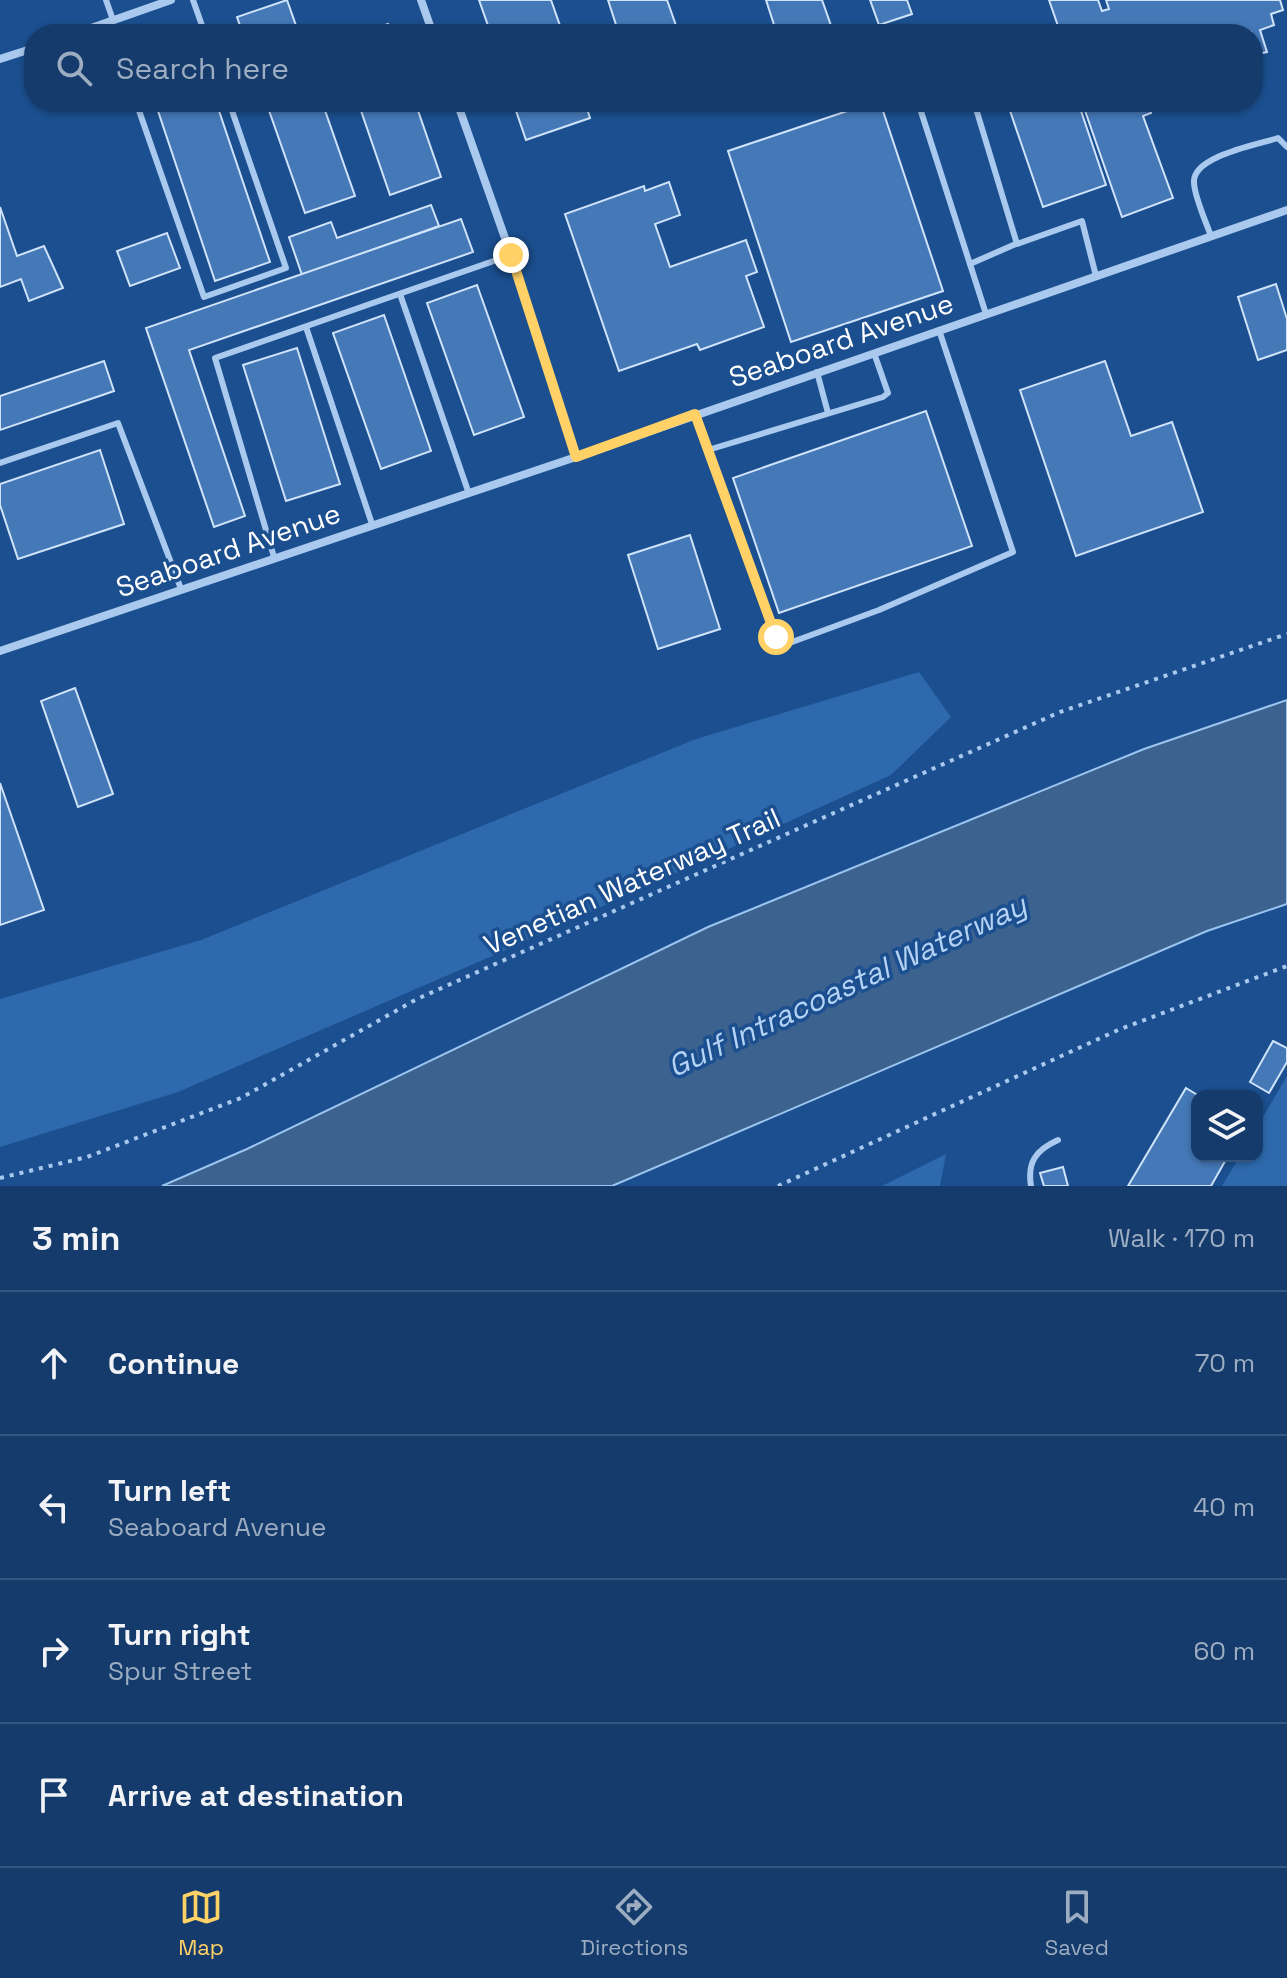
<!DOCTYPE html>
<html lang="en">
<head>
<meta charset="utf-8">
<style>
  :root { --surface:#143b6b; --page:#214673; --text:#f1f3f6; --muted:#9dadc1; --line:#33557e; --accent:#ffd166 }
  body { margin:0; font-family:"Space Grotesk",sans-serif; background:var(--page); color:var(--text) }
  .controls { position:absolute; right:24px; bottom:24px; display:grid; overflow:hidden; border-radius:16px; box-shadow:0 2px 6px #0004 }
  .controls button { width:72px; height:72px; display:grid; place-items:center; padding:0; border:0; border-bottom:2px solid var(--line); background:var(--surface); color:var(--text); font:40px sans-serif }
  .stop { position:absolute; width:24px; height:24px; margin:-18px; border:6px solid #ffd166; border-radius:50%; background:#fff }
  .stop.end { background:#ffd166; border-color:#fff; box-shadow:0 2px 8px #0008 }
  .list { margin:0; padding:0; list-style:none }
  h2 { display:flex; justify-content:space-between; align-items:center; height:104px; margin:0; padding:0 32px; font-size:34px }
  h2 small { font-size:26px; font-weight:400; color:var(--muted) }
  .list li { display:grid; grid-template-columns:52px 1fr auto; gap:24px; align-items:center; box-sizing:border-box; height:144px; padding:0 32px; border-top:2px solid var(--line) }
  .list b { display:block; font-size:30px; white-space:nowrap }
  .list p { margin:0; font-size:26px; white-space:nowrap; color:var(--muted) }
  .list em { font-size:26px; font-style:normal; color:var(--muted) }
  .icon { flex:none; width:44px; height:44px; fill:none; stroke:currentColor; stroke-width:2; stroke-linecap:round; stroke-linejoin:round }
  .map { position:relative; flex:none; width:1287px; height:1186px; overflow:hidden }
  .search { position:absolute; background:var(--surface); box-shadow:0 2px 6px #0004; left:24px; right:24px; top:24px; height:88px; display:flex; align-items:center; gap:20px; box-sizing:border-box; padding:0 28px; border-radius:32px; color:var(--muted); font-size:30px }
  .sheet { height:680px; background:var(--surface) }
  nav { display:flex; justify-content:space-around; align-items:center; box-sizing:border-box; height:112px; border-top:2px solid var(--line); background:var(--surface); font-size:22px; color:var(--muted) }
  nav a { display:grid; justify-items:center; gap:4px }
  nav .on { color:var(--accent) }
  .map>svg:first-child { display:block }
  .green { fill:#2e69ad }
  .water { fill:#3c6290; stroke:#9cc4f0; stroke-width:2 }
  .building { fill:#4478b7; stroke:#cfe3fa; stroke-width:2 }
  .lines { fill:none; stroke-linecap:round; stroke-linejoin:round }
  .path { stroke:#a9c9ee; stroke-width:4; stroke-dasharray:4 6; stroke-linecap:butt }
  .lane { stroke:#a9c9ee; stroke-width:6 }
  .street { stroke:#a9c9ee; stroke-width:8 }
  .route { stroke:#ffd166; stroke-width:10 }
  .labels { text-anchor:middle; stroke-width:7; stroke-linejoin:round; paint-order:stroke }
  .street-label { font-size:28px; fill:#fff; stroke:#1b4f8f }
  .water-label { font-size:30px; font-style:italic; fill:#b5d3f5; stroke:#1b4f8f }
</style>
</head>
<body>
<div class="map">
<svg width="1287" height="1186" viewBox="0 0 1287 1186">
  <rect width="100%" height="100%" fill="#1b4f8f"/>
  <!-- green -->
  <g class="green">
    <polygon points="919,672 951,717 891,775 513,947 178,1092 0,1147 0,999 201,940 696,739"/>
    <polygon points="1287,1076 1287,1186 1222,1186 1240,1156 1257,1156 1257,1127"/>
    <polygon points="946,1154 940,1186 882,1186"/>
  </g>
  <!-- water -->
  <polygon class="water" points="1287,700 1287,904 1207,931 612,1186 162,1186 247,1149 708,927 1144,749"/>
  <!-- building -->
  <g class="building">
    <polygon points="287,0 299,34 243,34 237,17"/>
    <polygon points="479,0 551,0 563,34 491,34"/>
    <polygon points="608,0 667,0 679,34 619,34"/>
    <polygon points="766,0 822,0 834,34 777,34"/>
    <polygon points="870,0 907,0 912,14 879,25"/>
    <polygon points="1049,0 1098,0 1102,11 1109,9 1106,0 1280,0 1283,10 1271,14 1274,25 1260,30 1267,52 1258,54 1251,32 1057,34 1055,28 1058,26"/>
    <polygon points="388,24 392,34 358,34"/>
    <polygon points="155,102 216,102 270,262 215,281"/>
    <polygon points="266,102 322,102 355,196 305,213"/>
    <polygon points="358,102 415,102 441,177 390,195"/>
    <polygon points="513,102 585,102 590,118 526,140"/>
    <polygon points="874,102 880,102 943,291 791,342 728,151"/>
    <polygon points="1007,102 1078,102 1106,185 1043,207"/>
    <polygon points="1082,102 1147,102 1151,113 1143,116 1173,198 1122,217"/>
    <polygon points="669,182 680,215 655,224 670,267 746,240 757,272 746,276 764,327 700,350 697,344 619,371 565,214 644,186 645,191"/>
    <polygon points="431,205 439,226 302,275 289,237 331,222 337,238"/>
    <polygon points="0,207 17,256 44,246 63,288 29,301 21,279 0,287"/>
    <polygon points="461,219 473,252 189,350 245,516 214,527 146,328"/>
    <polygon points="167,233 180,268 130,286 117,251"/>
    <polygon points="1276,284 1287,319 1287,350 1258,360 1238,297"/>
    <polygon points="477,285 524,417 474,435 427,303"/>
    <polygon points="384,315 431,451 381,469 333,333"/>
    <polygon points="297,348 340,484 286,501 243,365"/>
    <polygon points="104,361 114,391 0,430 0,396"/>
    <polygon points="1105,361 1131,436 1172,422 1203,512 1076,556 1020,390"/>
    <polygon points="926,411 972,546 779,613 733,478"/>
    <polygon points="100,450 124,524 18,559 0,505 0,484"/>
    <polygon points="690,535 720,629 658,649 628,555"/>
    <polygon points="75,688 113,794 78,807 41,701"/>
    <polygon points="0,783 44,910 0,925"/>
    <polygon points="1273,1041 1287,1048 1287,1062 1269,1093 1250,1082"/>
    <polygon points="1186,1088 1199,1096 1197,1156 1228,1156 1211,1186 1128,1186"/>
    <polygon points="1063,1167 1068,1186 1044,1186 1040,1173"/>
  </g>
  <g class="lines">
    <!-- path -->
    <g class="path">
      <polyline points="0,1178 87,1157 241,1098 417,999 1060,712 1287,634"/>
      <polyline points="778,1186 1118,1030 1287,966"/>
    </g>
    <!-- lane -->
    <g class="lane">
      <polyline points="106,0 113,20"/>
      <polyline points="193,0 205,34"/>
      <polyline points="109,22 113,34"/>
      <polyline points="136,102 204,297 286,268 229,102"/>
      <polyline points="918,102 986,314"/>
      <polyline points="974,102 1017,244 1082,221 1096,276"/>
      <path d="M1211 236C1206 222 1194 196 1194 182 1193 156 1257 145 1278 138L1287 147"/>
      <polyline points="970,264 1018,243"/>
      <polyline points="400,294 468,491"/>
      <polyline points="306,327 372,524"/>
      <polyline points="817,372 828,413"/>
      <polyline points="695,414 776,637 784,645 879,610 1013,552 939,330"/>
      <polyline points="708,450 883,397 888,393 874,353"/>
      <polyline points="0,463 118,423 181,589"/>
      <polyline points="274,557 215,358 511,255"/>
      <path d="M1031 1186C1027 1162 1036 1150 1058 1140"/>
    </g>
    <!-- street -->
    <g class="street">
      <polyline points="421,0 433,34"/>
      <polyline points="74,34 171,0"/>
      <polyline points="0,59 34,48"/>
      <polyline points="457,102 511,255 576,457"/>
      <polyline points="0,651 576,457 1287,210"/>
    </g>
  </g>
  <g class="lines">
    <!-- route -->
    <polyline class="route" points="511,255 576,457 695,414 776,637"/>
  </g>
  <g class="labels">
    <!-- street labels -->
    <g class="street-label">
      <text transform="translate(841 340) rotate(-19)" y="10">Seaboard Avenue</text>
      <text transform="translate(228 550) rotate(-19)" y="10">Seaboard Avenue</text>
      <text transform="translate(632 881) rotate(-24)" y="10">Venetian Waterway Trail</text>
    </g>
    <!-- water labels -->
    <g class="water-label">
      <text transform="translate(847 986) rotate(-25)" y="10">Gulf Intracoastal Waterway</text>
    </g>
  </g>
</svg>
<div class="controls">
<button><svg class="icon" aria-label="layers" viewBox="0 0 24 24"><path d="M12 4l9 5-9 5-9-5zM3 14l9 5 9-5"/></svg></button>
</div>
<div class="stop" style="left:776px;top:637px"></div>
<div class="stop end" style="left:511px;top:255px"></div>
<div class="search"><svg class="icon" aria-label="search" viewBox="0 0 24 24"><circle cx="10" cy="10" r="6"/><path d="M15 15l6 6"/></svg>Search here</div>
</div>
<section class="sheet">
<h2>3 min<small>Walk · 170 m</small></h2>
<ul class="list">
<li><svg class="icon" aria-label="ahead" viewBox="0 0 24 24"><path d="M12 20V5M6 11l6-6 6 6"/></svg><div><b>Continue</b></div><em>70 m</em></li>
<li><svg class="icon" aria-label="left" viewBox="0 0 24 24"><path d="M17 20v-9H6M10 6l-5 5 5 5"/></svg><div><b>Turn left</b><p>Seaboard Avenue</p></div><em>40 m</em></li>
<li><svg class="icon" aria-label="right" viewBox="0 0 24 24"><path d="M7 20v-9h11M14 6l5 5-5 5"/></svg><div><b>Turn right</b><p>Spur Street</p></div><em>60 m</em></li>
<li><svg class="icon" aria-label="arrive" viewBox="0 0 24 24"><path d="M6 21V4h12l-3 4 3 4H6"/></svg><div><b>Arrive at destination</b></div></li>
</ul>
</section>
<nav>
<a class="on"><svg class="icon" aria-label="map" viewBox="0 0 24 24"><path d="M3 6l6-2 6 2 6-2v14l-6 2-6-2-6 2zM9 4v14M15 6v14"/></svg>Map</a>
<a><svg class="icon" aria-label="directions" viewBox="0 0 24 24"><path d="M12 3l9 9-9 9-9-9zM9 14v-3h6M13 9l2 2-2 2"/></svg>Directions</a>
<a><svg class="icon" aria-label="saved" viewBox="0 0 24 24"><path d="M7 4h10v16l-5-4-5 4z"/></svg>Saved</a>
</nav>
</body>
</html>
